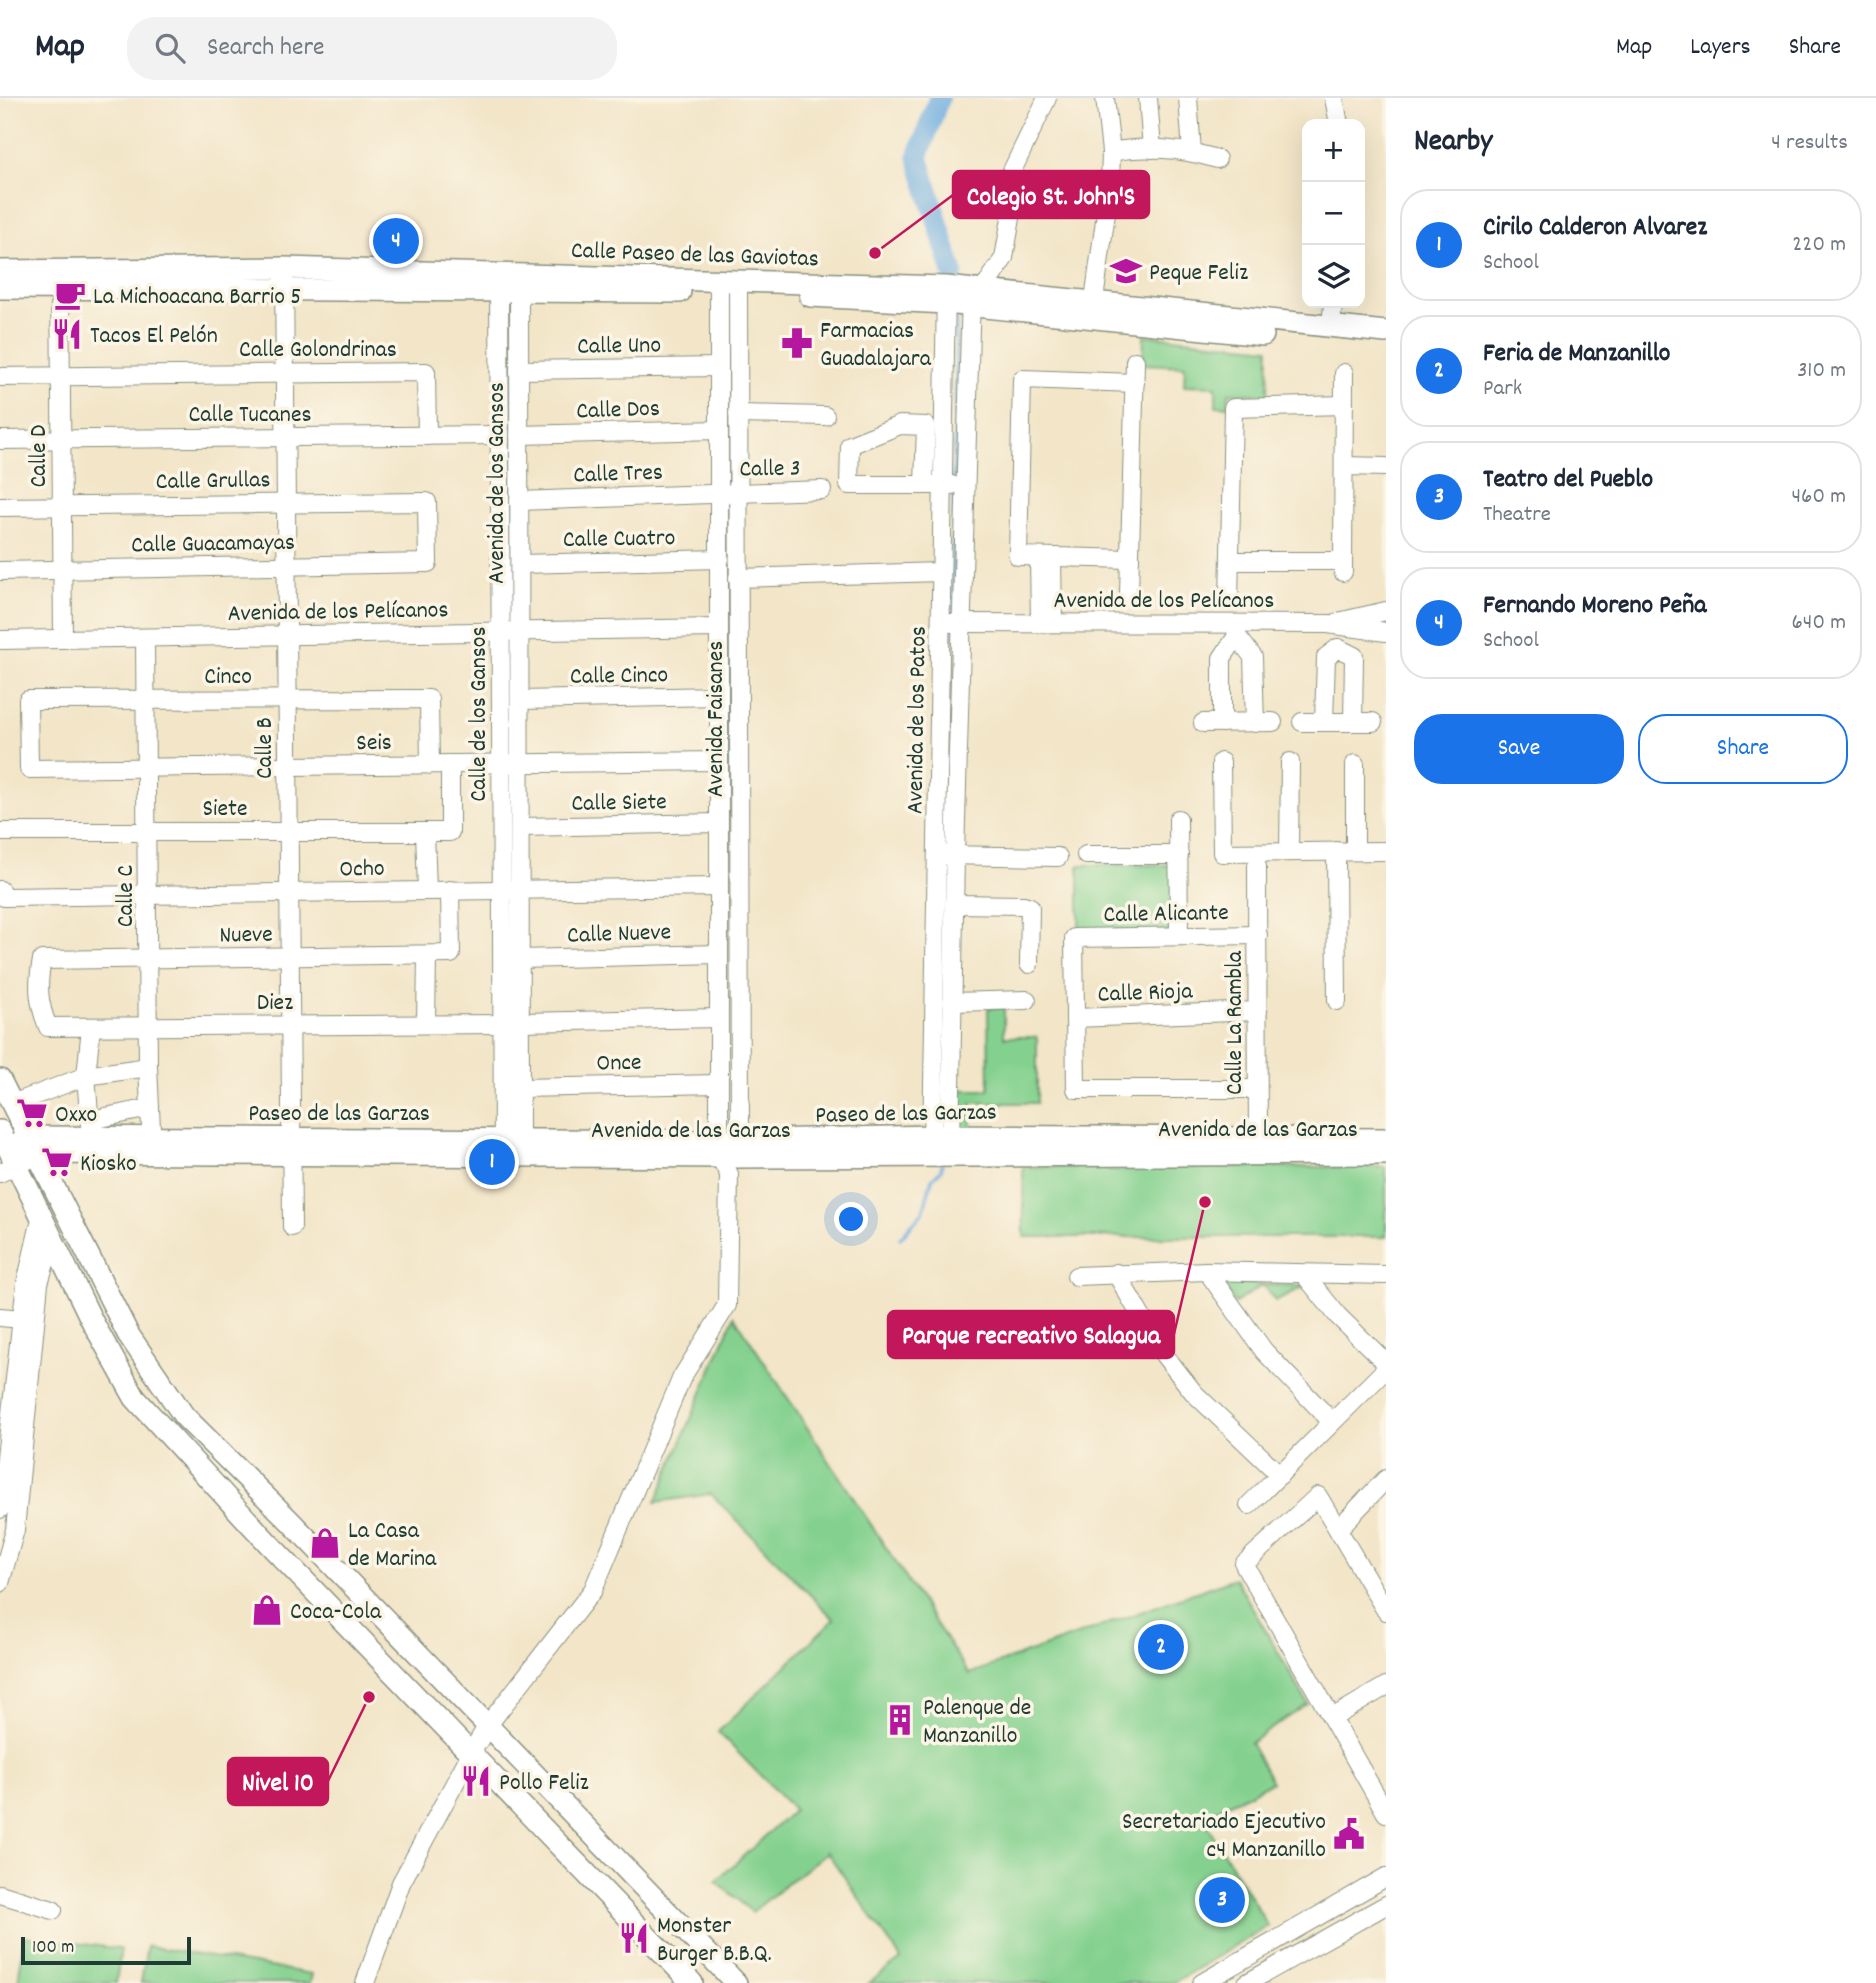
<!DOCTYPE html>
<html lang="en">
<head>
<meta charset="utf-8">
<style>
  :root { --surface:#fff; --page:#f2f2f3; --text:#1f2937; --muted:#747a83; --line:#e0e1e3; --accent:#1a73e8 }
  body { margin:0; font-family:Dekko,sans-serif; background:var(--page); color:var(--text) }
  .controls { position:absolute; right:21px; top:21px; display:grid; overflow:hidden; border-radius:14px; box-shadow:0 7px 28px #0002 }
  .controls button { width:63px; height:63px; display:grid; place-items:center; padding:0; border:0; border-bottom:2px solid var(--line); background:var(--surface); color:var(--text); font:35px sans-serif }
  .scale { position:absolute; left:21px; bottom:18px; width:170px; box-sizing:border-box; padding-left:7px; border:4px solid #1f3d34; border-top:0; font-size:19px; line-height:24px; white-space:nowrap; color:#1f3d34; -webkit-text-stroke:5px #fcf5e5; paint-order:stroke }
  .you { position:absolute; left:852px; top:1122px; width:24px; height:24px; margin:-18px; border:5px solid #fff; border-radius:50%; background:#1a73e8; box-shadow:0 0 0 10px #1a73e833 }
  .badge { display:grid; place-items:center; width:46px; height:46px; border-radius:50%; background:var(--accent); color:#fff; font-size:23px; font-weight:700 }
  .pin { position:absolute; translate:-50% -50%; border:4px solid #fff; box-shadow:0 2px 7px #0006 }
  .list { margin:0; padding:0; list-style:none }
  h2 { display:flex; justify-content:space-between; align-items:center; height:91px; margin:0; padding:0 28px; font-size:30px }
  h2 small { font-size:23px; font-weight:400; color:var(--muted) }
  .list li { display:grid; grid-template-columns:46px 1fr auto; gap:21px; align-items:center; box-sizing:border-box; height:112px; margin:0 14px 14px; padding:0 14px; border:2px solid var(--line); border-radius:28px }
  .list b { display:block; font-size:26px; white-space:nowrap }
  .list p { margin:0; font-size:23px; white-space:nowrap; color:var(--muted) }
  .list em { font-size:23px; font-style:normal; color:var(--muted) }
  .actions { display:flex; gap:14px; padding:21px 28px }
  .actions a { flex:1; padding:16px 0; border:2px solid var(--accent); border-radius:28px; text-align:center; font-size:24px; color:var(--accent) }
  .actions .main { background:var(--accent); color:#fff }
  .icon { flex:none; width:38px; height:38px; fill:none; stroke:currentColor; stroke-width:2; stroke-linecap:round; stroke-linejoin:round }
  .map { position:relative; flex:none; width:1386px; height:1885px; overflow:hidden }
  header { display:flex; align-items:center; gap:42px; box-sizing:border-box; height:98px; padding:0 35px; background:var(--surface); border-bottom:2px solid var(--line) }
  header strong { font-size:33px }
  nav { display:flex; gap:38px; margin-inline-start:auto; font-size:24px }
  .search { width:490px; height:63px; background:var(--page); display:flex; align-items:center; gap:18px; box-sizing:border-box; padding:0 24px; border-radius:28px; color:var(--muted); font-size:26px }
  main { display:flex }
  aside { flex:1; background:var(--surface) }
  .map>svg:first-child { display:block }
  .green { fill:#84d18f; stroke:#528762; stroke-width:2 }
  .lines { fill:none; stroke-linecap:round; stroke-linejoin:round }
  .stream { stroke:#6cace0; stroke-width:3.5 }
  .river { stroke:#6cace0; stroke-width:21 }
  .minor-casing { stroke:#88917e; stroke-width:20 }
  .major-casing { stroke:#88917e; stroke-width:24 }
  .minor { stroke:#fff; stroke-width:18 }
  .major { stroke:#fff; stroke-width:21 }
  .labels { text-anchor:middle; stroke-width:7; stroke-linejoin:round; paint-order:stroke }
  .street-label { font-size:24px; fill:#1f3d34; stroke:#fcf5e5 }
  .poi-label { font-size:24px; fill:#1f3d34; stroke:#fcf5e5; text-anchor:start }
  .leader { fill:none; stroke:#c2185b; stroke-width:2.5 }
  .callout-dot { fill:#c2185b; stroke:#fcf5e5; stroke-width:2.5 }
  .callout { fill:#c2185b; stroke:#c2185b; stroke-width:2.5 }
  .callout-label { font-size:26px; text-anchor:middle; font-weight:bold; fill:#fff }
</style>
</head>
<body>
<header>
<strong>Map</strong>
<div class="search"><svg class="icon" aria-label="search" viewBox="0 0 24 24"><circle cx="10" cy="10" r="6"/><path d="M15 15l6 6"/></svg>Search here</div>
<nav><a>Map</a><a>Layers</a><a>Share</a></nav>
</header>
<main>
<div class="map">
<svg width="1386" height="1885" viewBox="0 0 1386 1885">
  <rect width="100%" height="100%" fill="#fcf5e5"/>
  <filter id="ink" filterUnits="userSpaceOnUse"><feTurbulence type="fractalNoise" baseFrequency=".0143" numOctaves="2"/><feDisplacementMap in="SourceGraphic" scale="14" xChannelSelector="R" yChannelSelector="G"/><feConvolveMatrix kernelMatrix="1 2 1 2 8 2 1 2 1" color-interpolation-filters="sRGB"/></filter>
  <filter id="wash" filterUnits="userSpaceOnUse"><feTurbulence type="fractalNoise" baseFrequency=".00686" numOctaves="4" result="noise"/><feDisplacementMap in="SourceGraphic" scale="28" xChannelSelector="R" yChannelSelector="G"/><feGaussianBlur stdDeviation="1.57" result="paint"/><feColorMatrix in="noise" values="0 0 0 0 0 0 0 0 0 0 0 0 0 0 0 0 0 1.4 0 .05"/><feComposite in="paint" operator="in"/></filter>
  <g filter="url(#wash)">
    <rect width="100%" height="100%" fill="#f2e5c8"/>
    <!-- green -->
    <g class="green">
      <polygon points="1144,237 1269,250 1268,297 1229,295 1228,308 1216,308 1216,288 1184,287 1185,268 1143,266"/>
      <polygon points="1079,767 1173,767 1174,833 1079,833"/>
      <polygon points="988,910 1004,910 1004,939 1037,939 1037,1005 971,1005 971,1033 955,1033 954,992 989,992"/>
      <polygon points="1023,1069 1386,1069 1386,1139 1024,1139"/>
      <polygon points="1222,1185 1306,1188 1275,1203 1263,1187 1235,1205"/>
      <polygon points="734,1218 969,1576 1235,1480 1308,1606 1250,1645 1272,1684 1202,1719 1268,1828 1173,1885 869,1885 901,1861 827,1754 752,1814 716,1783 794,1712 718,1634 834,1521 711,1396 656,1404"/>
      <polygon points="24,1838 121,1851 116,1885 18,1885"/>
      <polygon points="147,1848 312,1876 310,1885 141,1885"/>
    </g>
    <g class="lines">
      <!-- stream -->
      <g class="stream">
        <polyline points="953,175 954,182"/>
        <polyline points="954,383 957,213"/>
        <polyline points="952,511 954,391"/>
        <polyline points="949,648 952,530"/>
        <polyline points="900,1140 923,1114 932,1081 941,1072 942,1066"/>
      </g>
      <!-- river -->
      <polyline class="river" points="939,0 918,59 953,175"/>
    </g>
  </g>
  <g filter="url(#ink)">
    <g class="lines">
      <defs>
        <g id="minor">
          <polyline points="1148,0 1152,51"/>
          <polyline points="1188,0 1192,54"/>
          <polyline points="1334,0 1339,26"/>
          <path d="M1111 54C1145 47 1184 51 1217 61"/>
          <polyline points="284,170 292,1129"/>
          <polyline points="60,177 63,541"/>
          <polyline points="499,180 503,1055"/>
          <polyline points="519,181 520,1053"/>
          <polyline points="738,183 740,1055"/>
          <polyline points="983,192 1004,160 1011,120 1011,75 1047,0"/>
          <polyline points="1094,202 1110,86 1111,54 1105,0"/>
          <polyline points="1331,229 1333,205"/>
          <polyline points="519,272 719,269"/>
          <polyline points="0,279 426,274 427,338"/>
          <polyline points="738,316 825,318"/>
          <polyline points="519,337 719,332"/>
          <polyline points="0,342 500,337"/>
          <polyline points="1344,368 1386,369"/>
          <polyline points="924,386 926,328 900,327 850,347 849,387 952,387"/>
          <polyline points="519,403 822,392"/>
          <polyline points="0,409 427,404 428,465 0,473"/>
          <polyline points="1039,459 1040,525"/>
          <polyline points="1052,459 1053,525"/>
          <polyline points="1130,461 1018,458 1022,281 1135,285"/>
          <polyline points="1230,463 1343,463"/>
          <polyline points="520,466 720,461"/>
          <polyline points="1343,474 1344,275"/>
          <polyline points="738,480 941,474"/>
          <polyline points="1129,496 1135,263"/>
          <polyline points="1229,504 1233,310 1344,307"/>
          <polyline points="1338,524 1386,513"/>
          <polyline points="951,525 1328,526 1386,534"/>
          <polyline points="1235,526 1237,538 1253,559 1255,625"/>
          <polyline points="145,540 148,969 152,1051"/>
          <polyline points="0,542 719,530"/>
          <polyline points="1338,550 1354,558 1353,624"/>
          <polyline points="520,602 719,598"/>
          <polyline points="1302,624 1373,624"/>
          <polyline points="1324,624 1326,559 1338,550"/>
          <polyline points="1203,625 1273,624"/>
          <polyline points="1222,625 1222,560 1237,538"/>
          <polyline points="1221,664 1222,755 1386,753"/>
          <polyline points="1355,666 1355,753"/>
          <path d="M430 667 429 601 28 602 29 671C259 668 489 666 719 663"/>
          <polyline points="1178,721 1179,838"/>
          <polyline points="520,729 719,725"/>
          <polyline points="0,734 450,734 450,666"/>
          <polyline points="425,734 427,793"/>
          <polyline points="1336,753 1337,903"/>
          <polyline points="1289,754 1290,664"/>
          <polyline points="943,757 1058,759"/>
          <polyline points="1086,757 1179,757"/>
          <polyline points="1257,768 1258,1052"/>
          <polyline points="0,792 4,799 719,789"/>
          <path d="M450 792 451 856 42 862C37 887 38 905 48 929L503 926"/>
          <polyline points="954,806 1024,807 1030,809 1029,866"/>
          <polyline points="520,861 719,856"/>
          <polyline points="952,904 1027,902"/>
          <polyline points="1075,920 1258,913"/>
          <polyline points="520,924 719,920"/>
          <polyline points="426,926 427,857"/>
          <polyline points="91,929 86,978 91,1040"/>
          <polyline points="520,990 719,986"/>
          <polyline points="1257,991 1076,991 1074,840 1258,837"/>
          <polyline points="12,1006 86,978 148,969"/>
          <polyline points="91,1022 150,1010"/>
          <polyline points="932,1049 946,192"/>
          <polyline points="950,1049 955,757 971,196"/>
          <polyline points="0,1075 17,1066"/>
          <polyline points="1207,1173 1264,1253 1332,1324"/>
          <polyline points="1116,1175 1161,1253 1194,1295 1280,1377"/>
          <polyline points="1304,1176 1338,1218 1386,1265"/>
          <polyline points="1076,1178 1207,1173 1386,1177"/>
          <polyline points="0,1219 22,1221"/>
          <polyline points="1249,1407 1386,1271"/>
          <polyline points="0,1411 26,1185 42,1117"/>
          <polyline points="1338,1431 1386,1381"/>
          <polyline points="0,1485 15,1432 39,1185 53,1139"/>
          <polyline points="1386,1513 1318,1398 1244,1466 1386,1715"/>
          <polyline points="1332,1620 1386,1588"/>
          <polyline points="0,1796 53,1812"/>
          <polyline points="365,1885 401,1785 470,1657 488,1627 593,1492 682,1279 727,1207 729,1076 719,1058 719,182"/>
          <polyline points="1202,1885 1386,1779"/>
          <polyline points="1247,1885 1386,1807"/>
        </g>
        <g id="major">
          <polyline points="0,173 284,170 946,189 1386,234"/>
          <polyline points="0,190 680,194"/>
          <polyline points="810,198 946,205 1263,237"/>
          <polyline points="0,982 128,1236 184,1318 290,1423 736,1885"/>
          <polyline points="0,1033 92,1223 135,1300 268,1445 692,1885"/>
          <polyline points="9,1050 30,1039 720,1043 932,1038 1386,1041"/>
          <polyline points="17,1066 38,1055 740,1059 1386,1056"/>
        </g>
      </defs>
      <!-- minor casing -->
      <use href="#minor" class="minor-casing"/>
      <!-- major casing -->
      <use href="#major" class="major-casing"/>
      <!-- minor -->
      <use href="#minor" class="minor"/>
      <!-- major -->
      <use href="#major" class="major"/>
    </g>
  </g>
  <!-- icons -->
  <defs>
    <symbol id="school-bare" viewBox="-9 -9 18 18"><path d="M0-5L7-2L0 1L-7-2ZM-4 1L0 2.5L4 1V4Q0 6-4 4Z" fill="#b5179e" stroke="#fcf5e5" stroke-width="2.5" paint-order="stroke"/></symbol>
    <symbol id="cafe-bare" viewBox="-9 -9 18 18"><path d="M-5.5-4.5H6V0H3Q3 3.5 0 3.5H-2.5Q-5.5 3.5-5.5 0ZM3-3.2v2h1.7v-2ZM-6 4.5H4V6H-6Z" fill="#b5179e" stroke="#fcf5e5" stroke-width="2.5" paint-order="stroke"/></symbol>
    <symbol id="restaurant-bare" viewBox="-9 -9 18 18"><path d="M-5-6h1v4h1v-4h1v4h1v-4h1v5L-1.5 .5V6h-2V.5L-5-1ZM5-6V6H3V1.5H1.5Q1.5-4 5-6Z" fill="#b5179e" stroke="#fcf5e5" stroke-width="2.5" paint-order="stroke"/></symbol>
    <symbol id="pharmacy-bare" viewBox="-9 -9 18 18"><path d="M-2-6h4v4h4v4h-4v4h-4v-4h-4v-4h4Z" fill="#b5179e" stroke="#fcf5e5" stroke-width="2.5" paint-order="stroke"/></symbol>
    <symbol id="supermarket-bare" viewBox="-9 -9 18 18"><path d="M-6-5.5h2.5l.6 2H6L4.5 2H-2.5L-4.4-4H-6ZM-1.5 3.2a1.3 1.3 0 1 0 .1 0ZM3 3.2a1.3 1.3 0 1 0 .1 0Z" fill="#b5179e" stroke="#fcf5e5" stroke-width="2.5" paint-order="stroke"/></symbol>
    <symbol id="shop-bare" viewBox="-9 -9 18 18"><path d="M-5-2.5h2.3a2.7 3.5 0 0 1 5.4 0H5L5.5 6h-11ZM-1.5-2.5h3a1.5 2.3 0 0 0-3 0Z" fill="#b5179e" stroke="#fcf5e5" stroke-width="2.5" paint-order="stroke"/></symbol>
    <symbol id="building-bare" viewBox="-9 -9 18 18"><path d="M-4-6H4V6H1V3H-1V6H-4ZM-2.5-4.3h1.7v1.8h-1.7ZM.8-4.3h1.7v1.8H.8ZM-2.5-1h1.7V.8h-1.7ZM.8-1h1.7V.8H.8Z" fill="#b5179e" stroke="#fcf5e5" stroke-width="2.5" paint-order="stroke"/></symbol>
    <symbol id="civic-bare" viewBox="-9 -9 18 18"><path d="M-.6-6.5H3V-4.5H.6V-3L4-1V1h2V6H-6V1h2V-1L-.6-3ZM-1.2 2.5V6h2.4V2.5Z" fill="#b5179e" stroke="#fcf5e5" stroke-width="2.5" paint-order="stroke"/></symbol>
  </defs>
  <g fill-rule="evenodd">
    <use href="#school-bare" x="1104" y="151" width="44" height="44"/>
    <use href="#cafe-bare" x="48" y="175" width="44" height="44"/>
    <use href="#restaurant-bare" x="45" y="214" width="44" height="44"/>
    <use href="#pharmacy-bare" x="775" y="223" width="44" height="44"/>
    <use href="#supermarket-bare" x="10" y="993" width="44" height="44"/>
    <use href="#supermarket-bare" x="35" y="1042" width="44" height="44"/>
    <use href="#shop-bare" x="303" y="1423" width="44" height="44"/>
    <use href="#shop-bare" x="245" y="1490" width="44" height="44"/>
    <use href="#building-bare" x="878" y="1600" width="44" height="44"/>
    <use href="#restaurant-bare" x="454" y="1661" width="44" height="44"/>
    <use href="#civic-bare" x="1327" y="1714" width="44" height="44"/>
    <use href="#restaurant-bare" x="612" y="1818" width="44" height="44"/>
  </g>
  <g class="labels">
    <!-- street labels -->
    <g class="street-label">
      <text transform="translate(695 155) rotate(2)" y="8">Calle Paseo de las Gaviotas</text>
      <text transform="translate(619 246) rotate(-1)" y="8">Calle Uno</text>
      <text x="318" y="258">Calle Golondrinas</text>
      <text transform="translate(618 310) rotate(-2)" y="8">Calle Dos</text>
      <text x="250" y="323">Calle Tucanes</text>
      <text transform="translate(37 358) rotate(-90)" y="8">Calle D</text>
      <text transform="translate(770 369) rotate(-1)" y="8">Calle 3</text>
      <text transform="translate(618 374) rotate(-2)" y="8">Calle Tres</text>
      <text transform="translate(213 381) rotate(-1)" y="8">Calle Grullas</text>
      <text transform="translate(495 385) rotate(-90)" y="8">Avenida de los Gansos</text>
      <text transform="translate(619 439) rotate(-1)" y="8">Calle Cuatro</text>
      <text transform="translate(213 444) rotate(-1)" y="8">Calle Guacamayas</text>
      <text x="1164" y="509">Avenida de los Pelícanos</text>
      <text transform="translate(338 512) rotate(-1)" y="8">Avenida de los Pelícanos</text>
      <text transform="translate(619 576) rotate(-1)" y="8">Calle Cinco</text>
      <text x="228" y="585">Cinco</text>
      <text transform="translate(477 616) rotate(-90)" y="8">Calle de los Gansos</text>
      <text transform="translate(714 621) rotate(-90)" y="8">Avenida Faisanes</text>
      <text transform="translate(915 622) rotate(-89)" y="8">Avenida de los Patos</text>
      <text transform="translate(374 643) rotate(-1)" y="8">Seis</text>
      <text transform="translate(263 650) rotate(-90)" y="8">Calle B</text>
      <text transform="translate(619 703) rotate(-1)" y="8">Calle Siete</text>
      <text x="225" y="717">Siete</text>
      <text transform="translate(362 769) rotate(-1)" y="8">Ocho</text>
      <text transform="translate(124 798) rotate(-90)" y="8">Calle C</text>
      <text transform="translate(1166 814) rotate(-1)" y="8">Calle Alicante</text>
      <text transform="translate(619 834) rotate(-2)" y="8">Calle Nueve</text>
      <text transform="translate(246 835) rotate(-1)" y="8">Nueve</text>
      <text transform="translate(1145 893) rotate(-2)" y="8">Calle Rioja</text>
      <text x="275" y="911">Diez</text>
      <text transform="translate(1233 925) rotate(-90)" y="8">Calle La Rambla</text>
      <text transform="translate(619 963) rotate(-1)" y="8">Once</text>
      <text x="339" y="1022">Paseo de las Garzas</text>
      <text transform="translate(906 1014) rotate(-1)" y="8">Paseo de las Garzas</text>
      <text x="1258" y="1038">Avenida de las Garzas</text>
      <text x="691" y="1039">Avenida de las Garzas</text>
    </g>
    <!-- poi labels -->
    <g class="poi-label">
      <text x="1149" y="181">Peque Feliz</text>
      <text x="93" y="205">La Michoacana Barrio 5</text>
      <text x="820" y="239">Farmacias<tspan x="820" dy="28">Guadalajara</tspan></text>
      <text x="90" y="244">Tacos El Pelón</text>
      <text x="55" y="1023">Oxxo</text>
      <text x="80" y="1072">Kiosko</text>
      <text x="348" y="1439">La Casa<tspan x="348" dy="28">de Marina</tspan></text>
      <text x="290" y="1520">Coca-Cola</text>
      <text x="923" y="1616">Palenque de<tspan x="923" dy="28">Manzanillo</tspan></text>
      <text x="499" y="1691">Pollo Feliz</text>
      <text x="1326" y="1730" text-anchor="end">Secretariado Ejecutivo<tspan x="1326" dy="28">c4 Manzanillo</tspan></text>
      <text x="657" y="1834">Monster<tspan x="657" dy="28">Burger B.B.Q.</tspan></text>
    </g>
  </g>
  <!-- callouts -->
  <path class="leader" d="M875 155L953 97M1205 1104L1174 1236M369 1599L328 1683"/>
  <g class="callout-dot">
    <circle cx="875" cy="155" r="7"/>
    <circle cx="1205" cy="1104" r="7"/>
    <circle cx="369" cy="1599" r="7"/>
  </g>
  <g class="callout">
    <rect x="953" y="73" width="196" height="47" rx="7"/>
    <rect x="888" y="1213" width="286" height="47" rx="7"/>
    <rect x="228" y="1660" width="100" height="47" rx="7"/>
  </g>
  <g class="callout-label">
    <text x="1051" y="106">Colegio St. John'S</text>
    <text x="1031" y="1245">Parque recreativo Salagua</text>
    <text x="278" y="1692">Nivel 10</text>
  </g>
</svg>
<div class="controls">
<button>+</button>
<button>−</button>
<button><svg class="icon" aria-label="layers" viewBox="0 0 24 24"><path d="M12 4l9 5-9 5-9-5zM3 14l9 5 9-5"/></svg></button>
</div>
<div class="scale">100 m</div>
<div class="you"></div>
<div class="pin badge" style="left:492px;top:1064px">1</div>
<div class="pin badge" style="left:1161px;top:1549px">2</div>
<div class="pin badge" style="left:1222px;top:1802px">3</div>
<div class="pin badge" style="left:396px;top:143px">4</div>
</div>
<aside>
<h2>Nearby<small>4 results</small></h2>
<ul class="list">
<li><span class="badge">1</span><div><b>Cirilo Calderon Alvarez</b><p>School</p></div><em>220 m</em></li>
<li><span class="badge">2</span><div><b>Feria de Manzanillo</b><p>Park</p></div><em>310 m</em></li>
<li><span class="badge">3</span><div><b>Teatro del Pueblo</b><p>Theatre</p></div><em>460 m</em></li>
<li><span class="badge">4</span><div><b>Fernando Moreno Peña</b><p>School</p></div><em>640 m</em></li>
</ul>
<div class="actions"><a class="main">Save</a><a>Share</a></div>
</aside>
</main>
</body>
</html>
